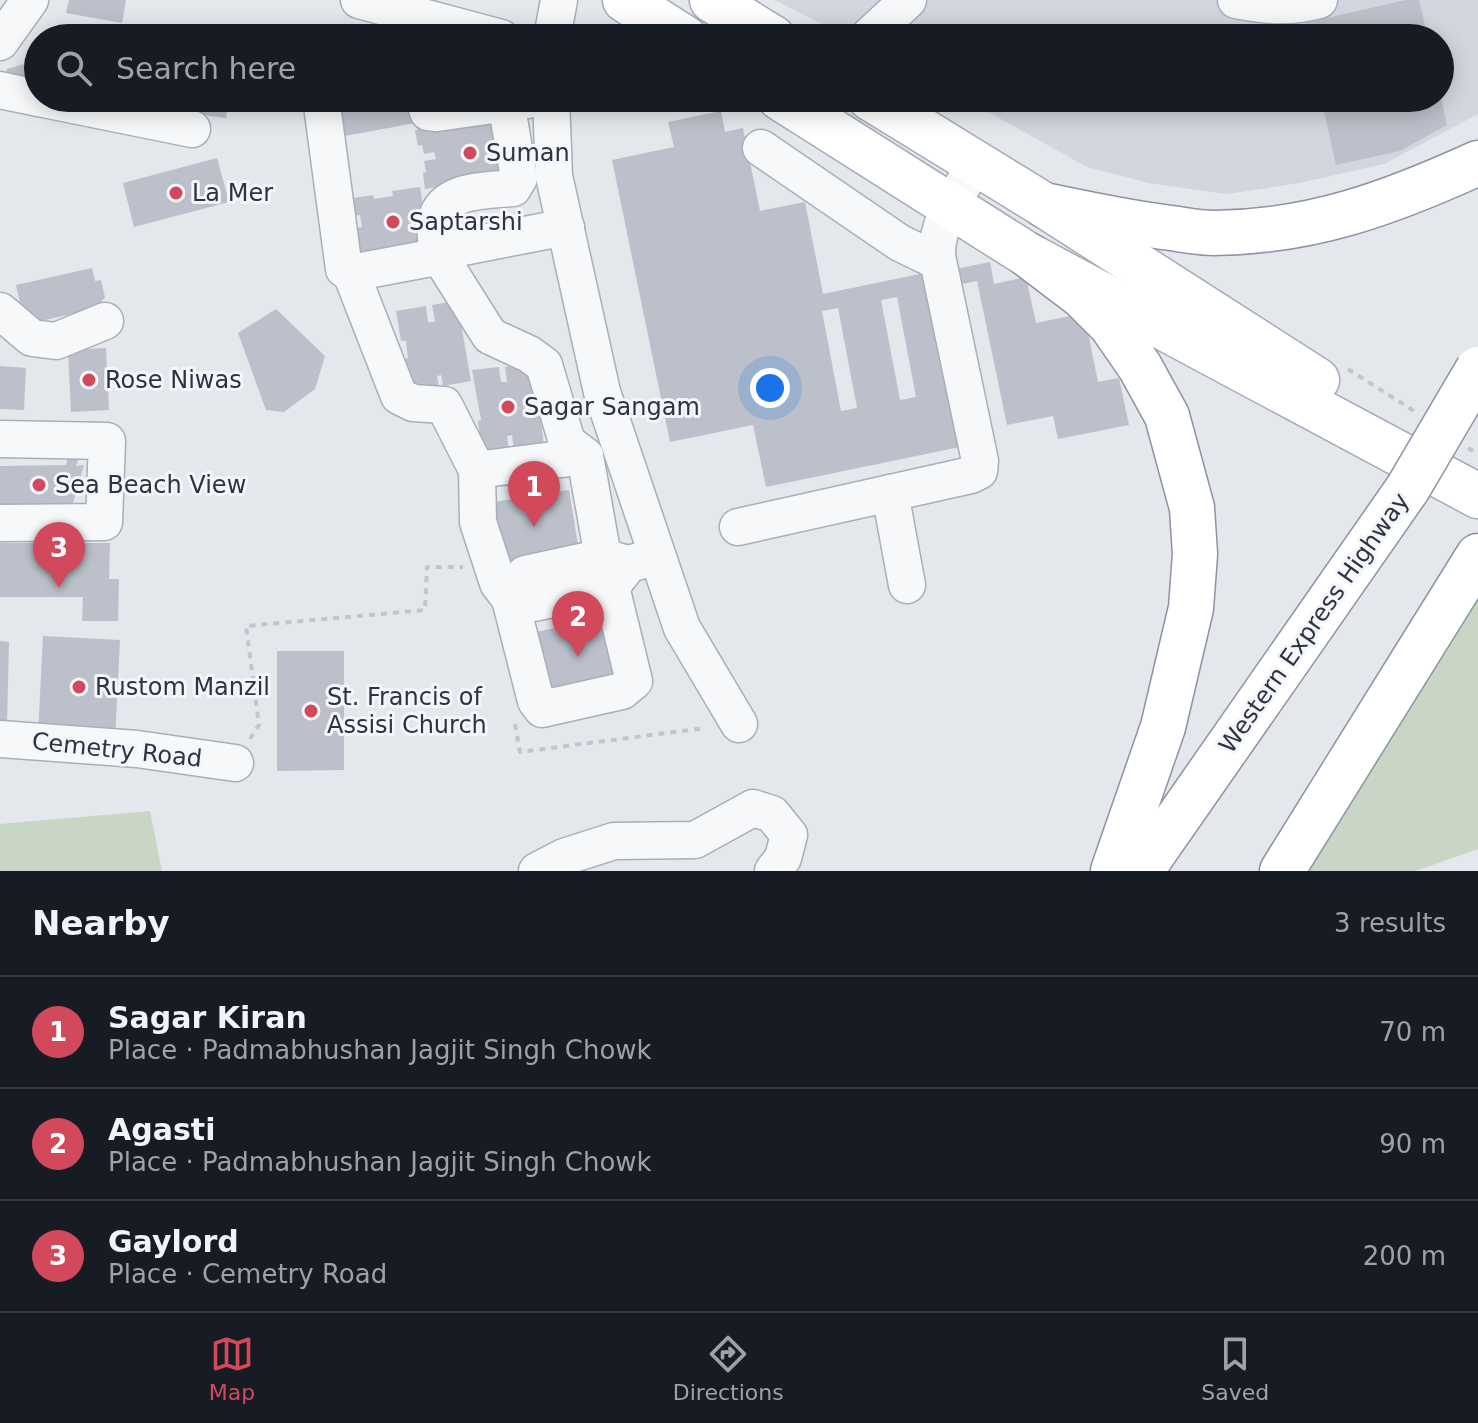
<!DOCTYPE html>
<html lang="en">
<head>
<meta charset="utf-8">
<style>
  :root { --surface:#171b24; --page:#20242c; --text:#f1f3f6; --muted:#9ea1a6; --line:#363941; --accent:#d1495b }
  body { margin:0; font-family:"DejaVu Sans",sans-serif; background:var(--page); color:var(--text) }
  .you { position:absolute; left:770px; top:388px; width:28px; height:28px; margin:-20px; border:6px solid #fff; border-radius:50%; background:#1a73e8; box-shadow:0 0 0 12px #1a73e833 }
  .badge { display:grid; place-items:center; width:52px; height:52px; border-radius:50%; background:var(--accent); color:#fff; font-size:26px; font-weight:700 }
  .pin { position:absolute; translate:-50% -66px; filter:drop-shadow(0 2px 4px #0008) }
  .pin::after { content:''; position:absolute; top:42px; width:28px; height:24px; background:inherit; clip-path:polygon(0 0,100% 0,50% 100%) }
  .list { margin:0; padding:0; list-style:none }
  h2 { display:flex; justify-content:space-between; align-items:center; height:104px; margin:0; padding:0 32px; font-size:34px }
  h2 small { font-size:26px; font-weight:400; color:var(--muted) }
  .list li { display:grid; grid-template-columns:52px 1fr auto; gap:24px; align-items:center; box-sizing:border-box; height:112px; padding:0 32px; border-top:2px solid var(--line) }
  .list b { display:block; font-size:30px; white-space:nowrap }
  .list p { margin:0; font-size:26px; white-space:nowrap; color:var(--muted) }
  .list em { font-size:26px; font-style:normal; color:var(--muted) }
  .icon { flex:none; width:44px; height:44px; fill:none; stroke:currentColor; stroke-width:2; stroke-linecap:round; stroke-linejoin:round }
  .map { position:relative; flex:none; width:1478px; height:871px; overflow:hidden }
  .search { position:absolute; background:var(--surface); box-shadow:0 4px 20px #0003; left:24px; right:24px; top:24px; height:88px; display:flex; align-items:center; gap:20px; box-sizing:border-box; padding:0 28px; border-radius:44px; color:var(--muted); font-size:30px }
  .sheet { height:440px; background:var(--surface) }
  nav { display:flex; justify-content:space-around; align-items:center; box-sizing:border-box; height:112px; border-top:2px solid var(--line); background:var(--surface); font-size:22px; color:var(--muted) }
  nav a { display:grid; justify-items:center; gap:4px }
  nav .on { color:var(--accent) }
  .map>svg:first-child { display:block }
  .built { fill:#d2d6de }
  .green { fill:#c9d6c5 }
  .building { fill:#bbc0ca; fill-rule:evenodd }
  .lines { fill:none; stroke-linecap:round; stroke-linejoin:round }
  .minor-casing { stroke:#a9aeb7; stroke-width:39 }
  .major-casing { stroke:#a3abb8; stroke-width:47 }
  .highway-casing { stroke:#8b94a3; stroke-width:47 }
  .path { stroke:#c2c5cb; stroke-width:4; stroke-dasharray:6 6; stroke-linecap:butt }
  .minor { stroke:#f7f8fa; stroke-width:36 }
  .major { stroke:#fff; stroke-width:44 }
  .highway { stroke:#fff; stroke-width:44 }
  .highway-bridge-casing { stroke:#8b94a3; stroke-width:47; stroke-linecap:butt }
  .highway-bridge { stroke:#fff; stroke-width:44 }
  .poi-dot { fill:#d1495b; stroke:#f4f6f9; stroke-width:3 }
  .labels { text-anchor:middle; stroke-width:6; stroke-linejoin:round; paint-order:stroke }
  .poi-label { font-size:24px; fill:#2b3445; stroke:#f4f6f9; text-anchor:start }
  .street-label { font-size:24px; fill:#2b3445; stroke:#f4f6f9 }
</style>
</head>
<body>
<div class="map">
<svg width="1478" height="871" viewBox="0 0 1478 871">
  <rect width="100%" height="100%" fill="#e4e7ec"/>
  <!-- built -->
  <polygon class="built" points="775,0 1478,0 1478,114 1384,164 1299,183 1227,194 1148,183 1087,167 963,98 1440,98 1440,38 848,38"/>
  <!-- green -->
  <g class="green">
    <polygon points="1478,574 1478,849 1415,871 1289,871"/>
    <polygon points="150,811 162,871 0,871 0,824"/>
  </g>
  <!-- building -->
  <g class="building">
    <polygon points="69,0 126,0 122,23 66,13"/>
    <polygon points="1406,0 1419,0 1428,38 1308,38 1305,23"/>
    <polygon points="38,60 38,85 5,81 7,69"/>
    <polygon points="101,98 229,98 226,118 100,102"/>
    <polygon points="335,98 413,98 421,122 339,137"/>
    <polygon points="1321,98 1441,98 1447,125 1400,151 1336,165"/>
    <path d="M721 111 725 132 743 128 760 211 805 202 823 294 929 272 965 446 766 487 753 425 670 442 612 160 674 147 668 122ZM897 297 916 397 900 400 881 300ZM838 308 857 408 841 411 822 311Z"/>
    <polygon points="502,115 503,141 493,143 494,148 504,146 512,174 425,189 423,173 426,172 424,161 436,159 434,152 424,154 422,145 418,146 415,130"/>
    <polygon points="217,158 229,202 134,227 123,183"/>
    <polygon points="420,187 430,251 351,263 346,230 362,227 360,215 344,217 341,200 373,195 374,199 393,196 392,191"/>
    <polygon points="990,262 994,284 1026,277 1036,323 1084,313 1098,382 1119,378 1129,425 1058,439 1053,416 1007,425 977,281 949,287 946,271"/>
    <polygon points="92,268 95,281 101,280 105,297 101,302 102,307 27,324 23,317 16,285"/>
    <polygon points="457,301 471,381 443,386 441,375 437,376 439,387 410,392 404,359 408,358 406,341 401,341 396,311 426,306 428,322 435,322 432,305"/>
    <polygon points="276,309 325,356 315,389 284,412 266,410 238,333"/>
    <polygon points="106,348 109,410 71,412 68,350"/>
    <polygon points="534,363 538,410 540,410 544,447 514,451 512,435 507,436 509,451 482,455 478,421 481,420 472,370 499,367 501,382 507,382 505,367"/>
    <polygon points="0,366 26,368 24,410 0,409"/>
    <polygon points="68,457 79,458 76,466 84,465 73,503 0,510 0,466 66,465"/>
    <polygon points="569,490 580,557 498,571 487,503 521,498 521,501 541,498 540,494"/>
    <polygon points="0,543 110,543 109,579 119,579 118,621 82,621 83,597 0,597"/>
    <polygon points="613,616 628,681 596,687 594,679 588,680 590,689 545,698 532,633 564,626 565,630 584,626 583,622"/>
    <polygon points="43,636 120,640 115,738 38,734"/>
    <polygon points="0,641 9,642 7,723 0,723"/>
    <polygon points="277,651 344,651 344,770 277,771"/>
  </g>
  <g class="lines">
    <defs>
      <g id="minor">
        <polyline points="359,0 501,38"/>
        <path d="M1236 0C1266 6 1289 8 1319 0"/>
        <polyline points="552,38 559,0"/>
        <polyline points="867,38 908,0"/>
        <polyline points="0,42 30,0"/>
        <polyline points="0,90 38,98"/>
        <polyline points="39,98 192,129"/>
        <path d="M321 98 344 269 351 273 431 258 437 252C437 243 434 230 436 220 444 188 487 191 513 188L519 178 506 102"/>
        <polyline points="424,98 428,112 437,113 528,100"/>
        <polyline points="551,98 554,176 602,392 682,628 739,724"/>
        <polyline points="761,148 900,243 933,259 937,256"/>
        <polyline points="566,227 437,252 490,336 529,354 544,365 567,442 585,456 603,557"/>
        <polyline points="351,273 399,396 413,403 444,405 477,470 585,456"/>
        <polyline points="0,311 32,338 56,341 105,321"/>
        <polyline points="0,439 107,441 104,522 0,523"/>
        <polyline points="477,470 478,522 498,583 510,599 534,603 611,587 625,569"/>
        <polyline points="890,493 907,585"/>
        <path d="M738 527 971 475 979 471 980 461 937 256C936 222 959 192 976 164"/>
        <polyline points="611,587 634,681 622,691 542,709 536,701 510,599 525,574 603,557 628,564 656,557"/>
        <polyline points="0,739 137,749 235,763"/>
        <polyline points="537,871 564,857 614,841 695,840 753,808 772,814 789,835 783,858 773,871"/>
      </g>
      <g id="major">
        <polyline points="625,0 685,38"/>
        <polyline points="712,0 773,38"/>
        <polyline points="780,98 1028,255 1478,496"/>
        <polyline points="870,98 1044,205 1317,380"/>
      </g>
      <g id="highway">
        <path d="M1044 205C1087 214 1128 223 1171 228 1185 230 1200 233 1214 233 1312 232 1390 203 1478 163"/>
        <polyline points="1028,255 1082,296 1111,325 1140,367 1167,416 1192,508 1195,554 1191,608 1163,727 1113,871"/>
        <polyline points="1141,871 1408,488"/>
        <polyline points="1282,871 1478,556"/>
      </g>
    </defs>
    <!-- minor casing -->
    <use href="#minor" class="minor-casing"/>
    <!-- major casing -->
    <use href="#major" class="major-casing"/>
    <!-- highway casing -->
    <use href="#highway" class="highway-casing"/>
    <!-- path -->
    <g class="path">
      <polyline points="1348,369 1414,411"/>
      <polyline points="1468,448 1478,454"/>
      <polyline points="515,724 520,752 705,728"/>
      <polyline points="250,739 259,725 246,626 425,610 427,567 463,567"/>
    </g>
    <!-- minor -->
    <use href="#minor" class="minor"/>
    <!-- major -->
    <use href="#major" class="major"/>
    <!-- highway -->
    <use href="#highway" class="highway"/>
    <defs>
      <polyline id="highway-bridge" points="1408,488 1478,369"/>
    </defs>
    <!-- highway-bridge casing -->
    <use href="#highway-bridge" class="highway-bridge-casing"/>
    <!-- highway-bridge -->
    <use href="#highway-bridge" class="highway-bridge"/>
  </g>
  <!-- markers -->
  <g class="poi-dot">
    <circle cx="470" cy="153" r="8"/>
    <circle cx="176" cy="193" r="8"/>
    <circle cx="393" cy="222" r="8"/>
    <circle cx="89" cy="380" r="8"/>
    <circle cx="508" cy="407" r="8"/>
    <circle cx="39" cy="485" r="8"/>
    <circle cx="79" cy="687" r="8"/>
    <circle cx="311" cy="711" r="8"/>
  </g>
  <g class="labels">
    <!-- poi labels -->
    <g class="poi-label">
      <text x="486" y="161">Suman</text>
      <text x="192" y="201">La Mer</text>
      <text x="409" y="230">Saptarshi</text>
      <text x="105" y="388">Rose Niwas</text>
      <text x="524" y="415">Sagar Sangam</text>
      <text x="55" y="493">Sea Beach View</text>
      <text x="95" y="695">Rustom Manzil</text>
      <text x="327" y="705">St. Francis of<tspan x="327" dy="28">Assisi Church</tspan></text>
    </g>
    <!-- street labels -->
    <g class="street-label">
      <text transform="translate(1314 623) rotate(-55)" y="8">Western Express Highway</text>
      <text transform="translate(117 750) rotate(6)" y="8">Cemetry Road</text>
    </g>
  </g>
</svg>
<div class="you"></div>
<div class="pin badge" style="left:534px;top:527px">1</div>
<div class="pin badge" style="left:578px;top:657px">2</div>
<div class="pin badge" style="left:59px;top:588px">3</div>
<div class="search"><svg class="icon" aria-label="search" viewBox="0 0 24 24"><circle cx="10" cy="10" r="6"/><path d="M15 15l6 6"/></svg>Search here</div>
</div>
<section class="sheet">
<h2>Nearby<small>3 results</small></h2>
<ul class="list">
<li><span class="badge">1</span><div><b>Sagar Kiran</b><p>Place · Padmabhushan Jagjit Singh Chowk</p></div><em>70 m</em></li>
<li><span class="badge">2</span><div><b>Agasti</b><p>Place · Padmabhushan Jagjit Singh Chowk</p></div><em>90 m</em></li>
<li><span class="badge">3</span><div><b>Gaylord</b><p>Place · Cemetry Road</p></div><em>200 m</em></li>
</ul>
</section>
<nav>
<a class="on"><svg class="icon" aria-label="map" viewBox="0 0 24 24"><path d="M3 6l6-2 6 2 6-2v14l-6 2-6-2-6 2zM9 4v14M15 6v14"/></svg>Map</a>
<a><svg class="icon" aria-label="directions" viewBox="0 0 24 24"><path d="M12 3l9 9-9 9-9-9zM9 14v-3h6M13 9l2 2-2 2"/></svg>Directions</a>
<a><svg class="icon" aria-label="saved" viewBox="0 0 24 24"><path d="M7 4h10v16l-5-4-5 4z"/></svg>Saved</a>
</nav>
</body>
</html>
